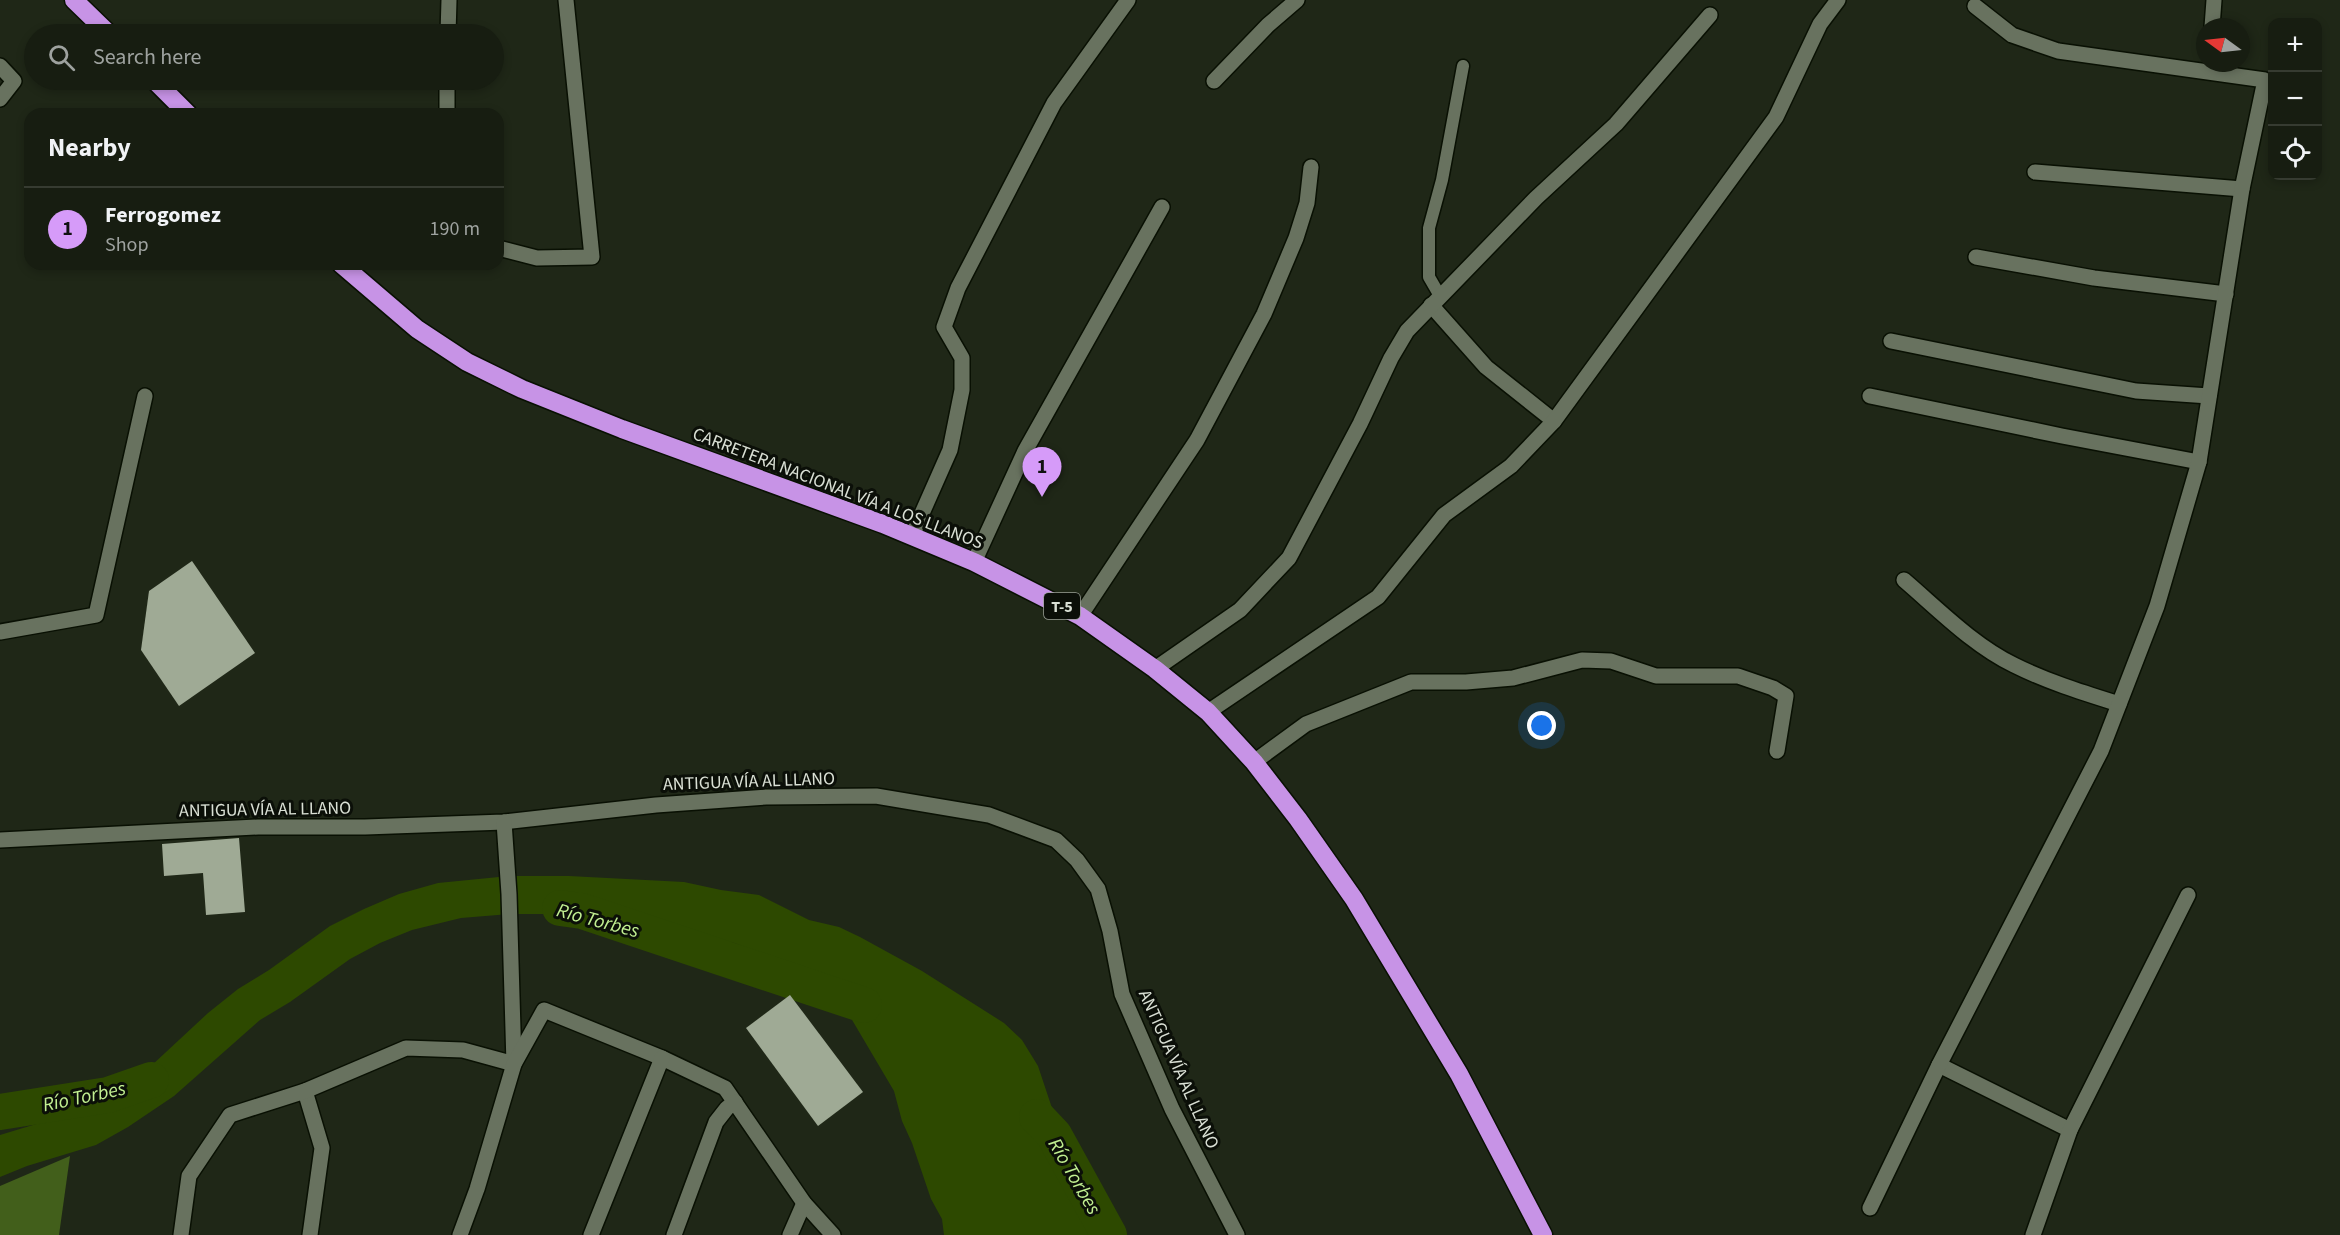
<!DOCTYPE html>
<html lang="en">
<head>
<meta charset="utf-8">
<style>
  :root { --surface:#171d11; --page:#242a1f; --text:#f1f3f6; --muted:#9ea29f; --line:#363b31; --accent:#d69bf9 }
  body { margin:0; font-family:"Source Sans 3",sans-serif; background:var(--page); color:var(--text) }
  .controls { position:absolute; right:18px; top:18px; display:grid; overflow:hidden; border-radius:12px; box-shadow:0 3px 9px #0003 }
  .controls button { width:54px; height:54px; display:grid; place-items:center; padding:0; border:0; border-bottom:2px solid var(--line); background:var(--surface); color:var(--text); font:30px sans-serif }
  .compass { position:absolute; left:2196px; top:18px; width:54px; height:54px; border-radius:50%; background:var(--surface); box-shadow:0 3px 9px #0003; rotate:285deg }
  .you { position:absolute; left:1542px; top:726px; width:21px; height:21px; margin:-15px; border:4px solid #fff; border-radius:50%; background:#1a73e8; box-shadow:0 0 0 9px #1a73e833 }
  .badge { display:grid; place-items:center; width:39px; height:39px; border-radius:50%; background:var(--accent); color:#111; font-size:20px; font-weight:700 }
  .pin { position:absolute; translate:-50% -50px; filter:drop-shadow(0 2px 3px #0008) }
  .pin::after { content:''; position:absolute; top:32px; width:21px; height:18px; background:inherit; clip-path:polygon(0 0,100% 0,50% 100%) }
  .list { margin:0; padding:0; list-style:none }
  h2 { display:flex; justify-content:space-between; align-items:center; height:78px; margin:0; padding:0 24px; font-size:26px }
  h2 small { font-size:20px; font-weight:400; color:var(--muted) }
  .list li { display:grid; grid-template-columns:39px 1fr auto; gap:18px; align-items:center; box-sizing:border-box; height:84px; padding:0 24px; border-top:2px solid var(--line) }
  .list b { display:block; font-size:22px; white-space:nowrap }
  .list p { margin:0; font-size:20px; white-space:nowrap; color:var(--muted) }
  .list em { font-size:20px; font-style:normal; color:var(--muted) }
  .icon { flex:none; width:33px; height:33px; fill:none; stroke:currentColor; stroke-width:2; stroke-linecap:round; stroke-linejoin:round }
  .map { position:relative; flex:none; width:2340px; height:1235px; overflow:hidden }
  .search { position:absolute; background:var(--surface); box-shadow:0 3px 9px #0003; left:24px; top:24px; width:480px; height:66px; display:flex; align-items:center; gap:15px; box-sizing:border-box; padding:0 21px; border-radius:33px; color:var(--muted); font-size:22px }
  .panel { position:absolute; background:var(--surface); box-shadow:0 3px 9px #0003; left:24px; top:108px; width:480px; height:162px; border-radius:18px }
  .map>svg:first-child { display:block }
  .forest { fill:#425f1b }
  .water { fill:#2d4900 }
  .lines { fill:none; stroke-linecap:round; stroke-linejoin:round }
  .river { stroke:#2d4900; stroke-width:36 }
  .building { fill:#9faa95 }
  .lane-casing { stroke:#091003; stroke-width:15 }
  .street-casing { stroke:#091003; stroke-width:18 }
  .highway-casing { stroke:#091003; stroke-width:21 }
  .lane { stroke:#68725f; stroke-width:12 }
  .street { stroke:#68725f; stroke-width:15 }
  .highway { stroke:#c793e6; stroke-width:18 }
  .labels { text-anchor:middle; stroke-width:6; stroke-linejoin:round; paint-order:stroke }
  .shield { fill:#0b0f08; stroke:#9ca198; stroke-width:1.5 }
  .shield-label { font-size:16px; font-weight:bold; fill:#dae0d5 }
  .street-label { font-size:18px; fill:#dae0d5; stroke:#0b0f08 }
  .water-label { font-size:20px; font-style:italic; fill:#c1ef91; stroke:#0b0f08 }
</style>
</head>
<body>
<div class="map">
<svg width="2340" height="1235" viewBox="0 0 2340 1235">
  <rect width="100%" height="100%" fill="#1f2717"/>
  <!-- forest -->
  <polygon class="forest" points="70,1156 59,1235 0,1235 0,1186"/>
  <!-- water -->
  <polygon class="water" points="509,876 569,876 684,882 721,890 759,895 809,920 839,927 860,937 922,971 1004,1023 1022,1040 1038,1066 1060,1132 1077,1202 1093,1235 944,1235 942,1219 931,1199 912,1143 902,1121 894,1091 845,1008 784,962 734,943 645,923 624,923 567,914 510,914 461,918 412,930 380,943 350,959 290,1002 260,1020 174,1096 128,1127 96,1145 27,1166 0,1177 0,1135 79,1111 110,1093 151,1066 208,1013 238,989 269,970 330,926 364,909 399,894 438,883"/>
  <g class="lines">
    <!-- river -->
    <g class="river">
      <polyline points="560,908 582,911 864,1005"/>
      <polyline points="0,1112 108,1095 151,1080"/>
      <polyline points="1037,1117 1054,1135 1109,1235"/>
    </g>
  </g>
  <!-- building -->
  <g class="building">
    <polygon points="192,561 255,653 179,706 141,650 149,591"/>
    <polygon points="239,838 245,912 206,915 203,873 164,876 162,844"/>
    <polygon points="790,995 863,1092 818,1126 746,1028"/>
  </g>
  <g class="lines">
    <defs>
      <polyline id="lane" points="1440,296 1429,277 1429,228 1442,180 1463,66"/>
      <g id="street">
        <polyline points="2212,27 2214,0"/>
        <polyline points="448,34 449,0"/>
        <polyline points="0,66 14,81 0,99"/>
        <polyline points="1214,81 1268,25 1297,0"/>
        <polyline points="447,114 447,80"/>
        <polyline points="2035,172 2242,189"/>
        <polyline points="498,248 537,258 592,257 566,0"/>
        <polyline points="1976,257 2094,278 2226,294"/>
        <polyline points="1431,305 1486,367 1554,421"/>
        <polyline points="1891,341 2136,391 2209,396"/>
        <polyline points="1870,396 2062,436 2199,462"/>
        <polyline points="912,536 950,450 962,390 962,358 944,327 958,288 1054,103 1128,0"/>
        <polyline points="974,562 1025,451 1162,207"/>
        <path d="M1904 580C1939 610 1973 645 2014 665 2048 682 2084 693 2119 704"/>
        <polyline points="1080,616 1197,440 1264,314 1296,238 1307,203 1311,167"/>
        <polyline points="0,632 96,615 145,396"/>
        <polyline points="1155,669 1240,610 1289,558 1360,424 1391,358 1407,331 1536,198 1616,124 1710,15"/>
        <polyline points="1208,712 1378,597 1444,515 1511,466 1554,421 1776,117 1820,24 1838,0"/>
        <polyline points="1254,762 1306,724 1411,682 1466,682 1513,678 1582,660 1611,661 1656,676 1738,676 1773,688 1786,696 1777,751"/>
        <polyline points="0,840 258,827 365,827 504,822 656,805 766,797 876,796 989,815 1056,840 1077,860 1098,889 1110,931 1122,994 1172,1109 1237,1235"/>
        <polyline points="1939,1065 2070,1130"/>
        <polyline points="305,1091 322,1148 310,1235"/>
        <polyline points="1870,1208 1939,1065 2101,751 2157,606 2199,462 2242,189 2265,80 2058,51 2012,35 1975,6"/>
        <polyline points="181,1235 189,1176 230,1115 305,1091 406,1048 463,1050 514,1064 509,894 504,822"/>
        <polyline points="460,1235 477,1189 514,1064 544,1010 662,1058 725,1088 804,1203 833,1235"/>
        <polyline points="591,1235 662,1058"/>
        <polyline points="674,1235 716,1122 727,1108 735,1102"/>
        <polyline points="790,1235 804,1203"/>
        <polyline points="2033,1235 2070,1130 2188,895"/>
      </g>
      <g id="highway">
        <polyline points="74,0 109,34"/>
        <polyline points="154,80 188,114"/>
        <polyline points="341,264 417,329 467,362 522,389 622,429 883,524 974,562 1080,616 1155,669 1208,712 1254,762 1298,819 1354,899 1459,1074 1543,1235"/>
      </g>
    </defs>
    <!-- lane casing -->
    <use href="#lane" class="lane-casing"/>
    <!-- street casing -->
    <use href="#street" class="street-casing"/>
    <!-- highway casing -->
    <use href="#highway" class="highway-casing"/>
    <!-- lane -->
    <use href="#lane" class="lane"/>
    <!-- street -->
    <use href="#street" class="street"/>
    <!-- highway -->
    <use href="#highway" class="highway"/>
  </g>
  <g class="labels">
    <!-- shield labels -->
    <rect class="shield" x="1044" y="593" width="36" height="26" rx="4.5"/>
    <g class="shield-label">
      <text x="1062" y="612">T-5</text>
    </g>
    <!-- street labels -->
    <g class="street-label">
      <text transform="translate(838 488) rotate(21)" y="6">CARRETERA NACIONAL VÍA A LOS LLANOS</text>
      <text transform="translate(749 781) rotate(-2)" y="6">ANTIGUA VÍA AL LLANO</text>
      <text transform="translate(265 809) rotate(-1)" y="6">ANTIGUA VÍA AL LLANO</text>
      <text transform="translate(1179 1069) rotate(66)" y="6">ANTIGUA VÍA AL LLANO</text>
    </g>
    <!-- water labels -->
    <g class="water-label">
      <text transform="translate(598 920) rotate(15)" y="7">Río Torbes</text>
      <text transform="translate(84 1096) rotate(-12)" y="7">Río Torbes</text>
      <text transform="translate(1075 1176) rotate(60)" y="7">Río Torbes</text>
    </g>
  </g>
</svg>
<div class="controls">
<button>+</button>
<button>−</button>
<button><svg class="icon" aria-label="locate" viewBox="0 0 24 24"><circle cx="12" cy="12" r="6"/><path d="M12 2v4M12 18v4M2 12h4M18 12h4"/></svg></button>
</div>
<svg class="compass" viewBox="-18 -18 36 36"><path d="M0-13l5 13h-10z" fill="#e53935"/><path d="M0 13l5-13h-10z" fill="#9ea29f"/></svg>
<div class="you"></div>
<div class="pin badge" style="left:1042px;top:497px">1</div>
<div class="search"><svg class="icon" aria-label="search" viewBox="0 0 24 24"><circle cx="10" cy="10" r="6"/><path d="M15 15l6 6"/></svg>Search here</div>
<section class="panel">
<h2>Nearby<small></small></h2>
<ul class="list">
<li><span class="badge">1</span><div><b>Ferrogomez</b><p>Shop</p></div><em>190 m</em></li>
</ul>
</section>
</div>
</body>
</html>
